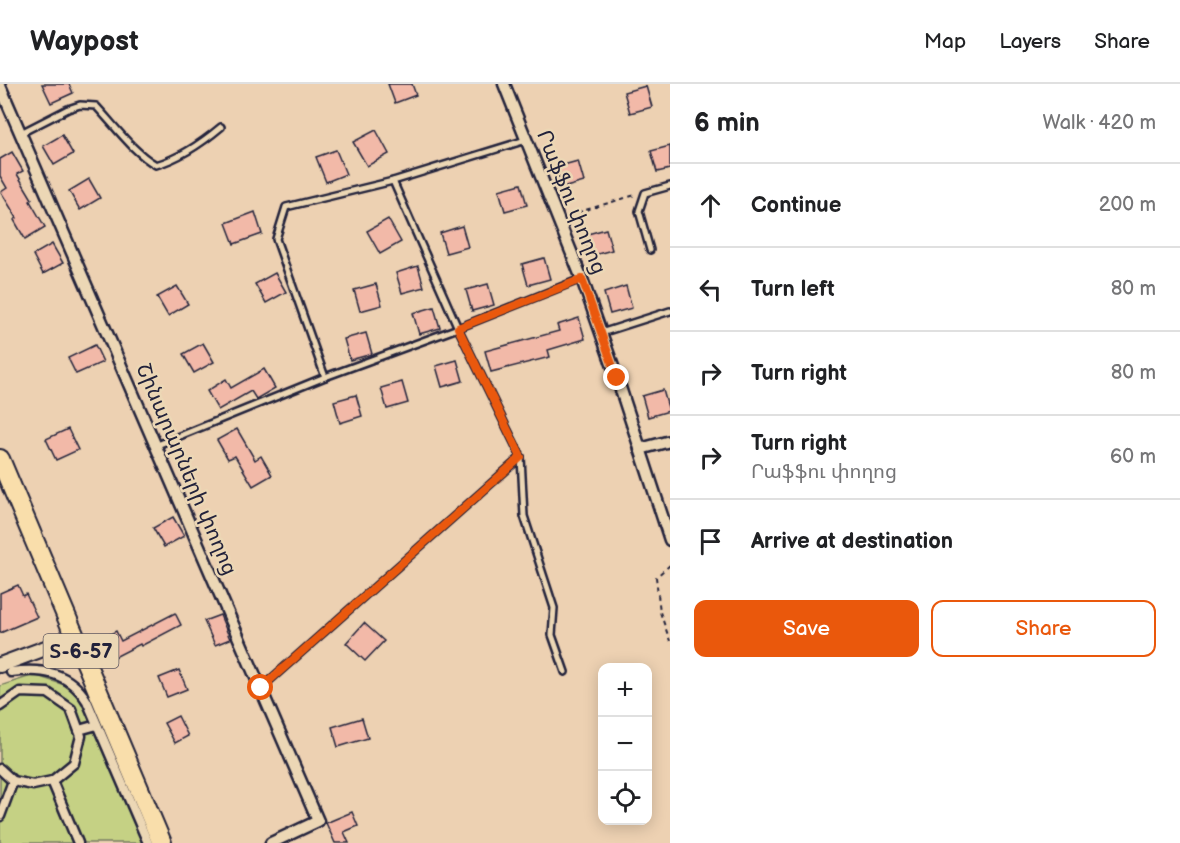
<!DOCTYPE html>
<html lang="en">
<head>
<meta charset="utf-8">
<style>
  :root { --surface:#fff; --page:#f6f6f6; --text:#202124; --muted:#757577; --line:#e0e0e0; --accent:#ea580c }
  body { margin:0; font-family:"Balsamiq Sans","Noto Sans Armenian",sans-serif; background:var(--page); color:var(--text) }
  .controls { position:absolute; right:18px; bottom:18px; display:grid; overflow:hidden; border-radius:12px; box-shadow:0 3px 15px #0003 }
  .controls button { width:54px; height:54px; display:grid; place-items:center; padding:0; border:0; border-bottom:2px solid var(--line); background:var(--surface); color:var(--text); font:30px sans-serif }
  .stop { position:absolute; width:18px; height:18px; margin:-14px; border:4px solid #ea580c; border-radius:50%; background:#fff }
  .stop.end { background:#ea580c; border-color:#fff; box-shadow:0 2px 6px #0008 }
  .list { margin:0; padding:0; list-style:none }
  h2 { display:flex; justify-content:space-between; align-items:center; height:78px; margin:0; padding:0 24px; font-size:26px }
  h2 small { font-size:20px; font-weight:400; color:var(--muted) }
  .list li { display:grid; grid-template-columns:39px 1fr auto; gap:18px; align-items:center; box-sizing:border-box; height:84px; padding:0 24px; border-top:2px solid var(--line) }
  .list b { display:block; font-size:22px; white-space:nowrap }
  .list p { margin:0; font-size:20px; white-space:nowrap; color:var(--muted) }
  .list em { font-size:20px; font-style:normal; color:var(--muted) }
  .actions { display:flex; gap:12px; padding:18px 24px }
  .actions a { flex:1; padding:14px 0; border:2px solid var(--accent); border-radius:12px; text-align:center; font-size:21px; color:var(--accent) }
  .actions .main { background:var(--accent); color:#fff }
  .icon { flex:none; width:33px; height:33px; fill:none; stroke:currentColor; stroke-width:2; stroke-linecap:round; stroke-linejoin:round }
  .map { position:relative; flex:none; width:670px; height:759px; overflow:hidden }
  header { display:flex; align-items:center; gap:36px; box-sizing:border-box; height:84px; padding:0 30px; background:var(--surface); border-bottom:2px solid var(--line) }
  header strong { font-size:28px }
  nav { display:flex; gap:33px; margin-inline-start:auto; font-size:21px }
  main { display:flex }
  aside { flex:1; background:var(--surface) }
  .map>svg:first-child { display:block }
  .green { fill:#c5d184; stroke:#747a60; stroke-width:1.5 }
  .building { fill:#f2b9a8; stroke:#22223b; stroke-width:1.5 }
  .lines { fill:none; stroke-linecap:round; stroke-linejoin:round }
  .service-casing { stroke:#22223b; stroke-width:10 }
  .pedestrian-casing { stroke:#22223b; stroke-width:13 }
  .minor-casing { stroke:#22223b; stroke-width:15 }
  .tertiary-casing { stroke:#22223b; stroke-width:18 }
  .primary-casing { stroke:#22223b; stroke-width:22 }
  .path { stroke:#22223b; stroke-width:2; stroke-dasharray:4.5 4.5; stroke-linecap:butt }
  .service { stroke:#ecd7b5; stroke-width:5 }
  .pedestrian { stroke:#ecd7b5; stroke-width:8 }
  .minor { stroke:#ecd7b5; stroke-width:10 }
  .tertiary { stroke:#ecd7b5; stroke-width:14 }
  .primary { stroke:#f9deab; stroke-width:18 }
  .route { stroke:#ea580c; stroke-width:8 }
  .labels { text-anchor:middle; stroke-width:5; stroke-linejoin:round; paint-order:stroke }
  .shield { fill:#ecd7b5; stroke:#5f5860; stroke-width:1.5 }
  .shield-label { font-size:20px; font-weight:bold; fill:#22223b }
  .street-label { font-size:21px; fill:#22223b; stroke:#ecd7b5 }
</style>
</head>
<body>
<header>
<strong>Waypost</strong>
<nav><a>Map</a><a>Layers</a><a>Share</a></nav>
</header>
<main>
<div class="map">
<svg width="670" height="759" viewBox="0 0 670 759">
  <rect width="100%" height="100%" fill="#edd1b2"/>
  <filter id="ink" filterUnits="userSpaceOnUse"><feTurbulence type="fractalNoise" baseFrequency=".0167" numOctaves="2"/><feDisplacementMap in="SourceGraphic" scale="12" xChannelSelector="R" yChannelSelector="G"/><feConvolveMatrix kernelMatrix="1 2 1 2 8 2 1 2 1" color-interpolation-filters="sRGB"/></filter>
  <g filter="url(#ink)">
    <!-- green -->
    <polygon class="green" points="34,591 77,605 143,759 0,759 0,602"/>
    <!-- building -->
    <g class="building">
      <polygon points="42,0 69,0 73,9 51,19"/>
      <polygon points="388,0 412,0 416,11 395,19"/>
      <polygon points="646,2 652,23 630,29 624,8"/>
      <polygon points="376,46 389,70 367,82 353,58"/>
      <polygon points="62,51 73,70 54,81 43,62"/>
      <polygon points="670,62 670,85 657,88 651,67"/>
      <polygon points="336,66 346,90 326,98 316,73"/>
      <polygon points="12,68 23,87 17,90 32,115 30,117 45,143 25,155 14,136 17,134 1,108 7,104 0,92 0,75"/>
      <polygon points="578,77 584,98 562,104 556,83"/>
      <polygon points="89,95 100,114 80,126 69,107"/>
      <polygon points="521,100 527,121 505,127 499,106"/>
      <polygon points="255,128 262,150 234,160 226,139"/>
      <polygon points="388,135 401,158 380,170 367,147"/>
      <polygon points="462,142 468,163 446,169 440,149"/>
      <polygon points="606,145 612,166 590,172 584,151"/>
      <polygon points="52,160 63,179 43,190 33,171"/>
      <polygon points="544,174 550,195 528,201 522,180"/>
      <polygon points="418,182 424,203 402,209 396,189"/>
      <polygon points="275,189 286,208 266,219 255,200"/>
      <polygon points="376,200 382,221 360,227 354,206"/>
      <polygon points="488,200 494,221 472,227 466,206"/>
      <polygon points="177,202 188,220 168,232 157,213"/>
      <polygon points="626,202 632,224 610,230 604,209"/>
      <polygon points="434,223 440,244 419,250 413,229"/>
      <polygon points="579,234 585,255 548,266 550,273 491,288 485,267 559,247 557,241"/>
      <polygon points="366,249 372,270 350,276 344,255"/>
      <polygon points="203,259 214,278 194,289 183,270"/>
      <polygon points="95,261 103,278 76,290 68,274"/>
      <polygon points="457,276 463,297 442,303 436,282"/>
      <polygon points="264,285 275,304 256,315 251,307 218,326 207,307 226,295 231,304"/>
      <polygon points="402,298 408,319 387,325 381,304"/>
      <polygon points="663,306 669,327 648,333 642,312"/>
      <polygon points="356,311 362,332 340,339 334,317"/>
      <polygon points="68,345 78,366 56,376 46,355"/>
      <polygon points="237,345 255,376 261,372 272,391 253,402 235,372 228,375 217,356"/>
      <polygon points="173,433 184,452 164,463 153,444"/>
      <polygon points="18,501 23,512 26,510 37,533 0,549 0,509"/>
      <polygon points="175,529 181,541 141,562 140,560 111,575 101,555 116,547 121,557"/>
      <polygon points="220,531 230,555 215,561 204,537"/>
      <polygon points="364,539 384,557 365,577 346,559"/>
      <polygon points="179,586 187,605 167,613 159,594"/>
      <polygon points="178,632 188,652 175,659 164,639"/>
      <polygon points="362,634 368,654 338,663 332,643"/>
      <polygon points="352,728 358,742 344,748 349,759 335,759 326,739"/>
    </g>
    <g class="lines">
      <defs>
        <g id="service">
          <path d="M21 49 68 25 80 21 96 22C114 41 134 69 156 81 180 74 202 59 221 43"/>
          <polyline points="393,97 458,244 521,373 524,432 554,524 552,551 565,588"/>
          <polyline points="650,166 639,127 645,109 670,102"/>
          <polyline points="601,249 670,227"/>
          <polyline points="325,293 458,244 581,195"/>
          <polyline points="155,362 325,293 276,155 286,123 393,97 526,56"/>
          <polyline points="261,604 521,373"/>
        </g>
        <g id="pedestrian">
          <path d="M11 588C43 584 69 588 87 617L148 759"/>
          <polyline points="0,622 20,608 48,609 71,625 81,652 74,679 52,697 33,701 13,697 0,685"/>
          <polyline points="79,646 97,641"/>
          <polyline points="52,697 78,759"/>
          <polyline points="0,732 13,697"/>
        </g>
        <g id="minor">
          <polyline points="504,0 582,195 617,294 670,456"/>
          <polyline points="0,2 318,737 271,759"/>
          <polyline points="640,365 670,357"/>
        </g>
        <polyline id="tertiary" points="0,581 75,553"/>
        <polyline id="primary" points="0,375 162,759"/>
      </defs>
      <!-- service casing -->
      <use href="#service" class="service-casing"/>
      <!-- pedestrian casing -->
      <use href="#pedestrian" class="pedestrian-casing"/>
      <!-- minor casing -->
      <use href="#minor" class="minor-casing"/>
      <!-- tertiary casing -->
      <use href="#tertiary" class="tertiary-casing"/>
      <!-- primary casing -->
      <use href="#primary" class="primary-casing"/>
      <!-- path -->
      <g class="path">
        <polyline points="569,131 635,111"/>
        <polyline points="670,481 656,493 660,528 670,557"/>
      </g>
      <!-- service -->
      <use href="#service" class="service"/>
      <!-- pedestrian -->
      <use href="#pedestrian" class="pedestrian"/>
      <!-- minor -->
      <use href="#minor" class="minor"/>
      <!-- tertiary -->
      <use href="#tertiary" class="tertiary"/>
      <!-- primary -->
      <use href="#primary" class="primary"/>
    </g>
  </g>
  <g class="lines" filter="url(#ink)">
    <!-- route -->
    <polyline class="route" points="261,604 521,373 458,244 582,195 617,294"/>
  </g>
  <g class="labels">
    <!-- shield labels -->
    <rect class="shield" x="43.5" y="550" width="75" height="34" rx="4.5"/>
    <g class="shield-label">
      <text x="81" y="574">Տ-6-57</text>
    </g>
    <!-- street labels -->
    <g class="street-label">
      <text transform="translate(572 118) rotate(68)" y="7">Րաֆֆու փողոց</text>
      <text transform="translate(187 385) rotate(67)" y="7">Շինարարների փողոց</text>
    </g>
  </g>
</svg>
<div class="controls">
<button>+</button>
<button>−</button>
<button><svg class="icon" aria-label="locate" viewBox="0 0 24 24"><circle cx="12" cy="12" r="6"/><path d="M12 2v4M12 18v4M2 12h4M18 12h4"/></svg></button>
</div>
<div class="stop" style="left:261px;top:604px"></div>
<div class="stop end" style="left:617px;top:294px"></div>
</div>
<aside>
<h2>6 min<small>Walk · 420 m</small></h2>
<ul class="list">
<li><svg class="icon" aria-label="ahead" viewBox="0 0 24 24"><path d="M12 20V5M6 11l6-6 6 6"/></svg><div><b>Continue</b></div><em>200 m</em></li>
<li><svg class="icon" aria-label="left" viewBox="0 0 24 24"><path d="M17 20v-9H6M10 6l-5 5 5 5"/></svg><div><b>Turn left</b></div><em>80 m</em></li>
<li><svg class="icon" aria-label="right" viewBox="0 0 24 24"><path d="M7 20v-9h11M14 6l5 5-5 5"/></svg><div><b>Turn right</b></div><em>80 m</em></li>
<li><svg class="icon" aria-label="right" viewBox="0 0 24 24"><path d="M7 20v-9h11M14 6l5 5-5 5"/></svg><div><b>Turn right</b><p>Րաֆֆու փողոց</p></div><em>60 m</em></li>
<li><svg class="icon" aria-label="arrive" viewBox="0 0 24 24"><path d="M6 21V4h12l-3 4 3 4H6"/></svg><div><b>Arrive at destination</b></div></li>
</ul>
<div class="actions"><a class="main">Save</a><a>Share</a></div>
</aside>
</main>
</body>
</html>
